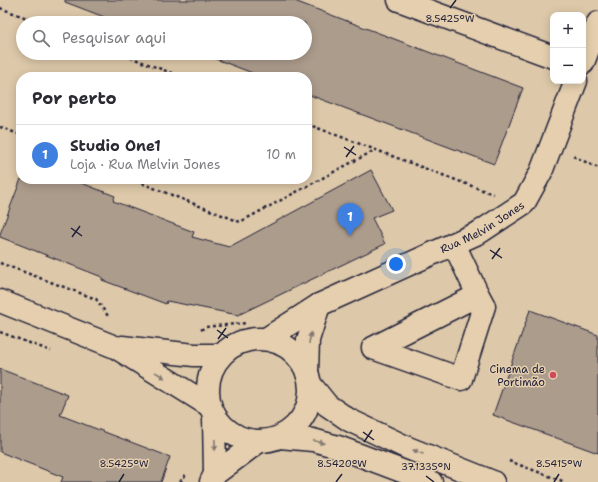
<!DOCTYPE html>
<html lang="pt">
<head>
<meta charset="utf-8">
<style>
  :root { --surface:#fff; --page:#f7f7f7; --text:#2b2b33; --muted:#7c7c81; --line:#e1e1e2; --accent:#d1495b }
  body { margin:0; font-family:"Shantell Sans",sans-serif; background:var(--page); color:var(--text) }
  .controls { position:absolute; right:12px; top:12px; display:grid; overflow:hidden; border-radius:8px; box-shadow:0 2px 10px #0003 }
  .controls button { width:36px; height:36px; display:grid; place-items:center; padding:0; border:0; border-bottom:1px solid var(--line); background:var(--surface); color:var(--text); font:20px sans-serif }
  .you { position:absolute; left:396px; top:264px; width:14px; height:14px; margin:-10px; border:3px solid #fff; border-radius:50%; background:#1a73e8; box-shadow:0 0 0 6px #1a73e833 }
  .badge { display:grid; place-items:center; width:26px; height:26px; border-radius:50%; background:var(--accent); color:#fff; font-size:13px; font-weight:700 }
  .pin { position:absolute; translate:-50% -33px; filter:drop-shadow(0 1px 2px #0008) }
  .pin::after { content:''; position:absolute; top:21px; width:14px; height:12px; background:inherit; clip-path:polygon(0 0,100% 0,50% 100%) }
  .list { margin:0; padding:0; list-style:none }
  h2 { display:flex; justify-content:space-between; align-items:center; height:52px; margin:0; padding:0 16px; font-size:17px }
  h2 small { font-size:13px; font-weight:400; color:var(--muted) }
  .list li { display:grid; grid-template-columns:26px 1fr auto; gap:12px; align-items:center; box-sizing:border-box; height:60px; padding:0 16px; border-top:1px solid var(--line) }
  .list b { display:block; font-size:15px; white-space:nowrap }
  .list p { margin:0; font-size:13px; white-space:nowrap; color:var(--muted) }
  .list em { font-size:13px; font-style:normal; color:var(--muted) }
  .icon { flex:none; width:22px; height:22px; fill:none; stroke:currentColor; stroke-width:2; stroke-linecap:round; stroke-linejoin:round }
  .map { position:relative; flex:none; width:598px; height:482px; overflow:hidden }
  .search { position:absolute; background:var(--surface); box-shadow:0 2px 10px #0003; left:16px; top:16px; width:296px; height:44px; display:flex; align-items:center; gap:10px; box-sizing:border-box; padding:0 14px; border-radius:22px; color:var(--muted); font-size:15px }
  .panel { position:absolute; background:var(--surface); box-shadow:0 2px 10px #0003; left:16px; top:72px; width:296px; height:112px; border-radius:16px }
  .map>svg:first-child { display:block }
  .building { fill:#ac9c8c; stroke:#22223b }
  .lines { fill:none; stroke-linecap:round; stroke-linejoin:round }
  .minor-casing { stroke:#22223b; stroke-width:25 }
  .path { stroke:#22223b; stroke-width:2.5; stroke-dasharray:3 3; stroke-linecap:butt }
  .minor { stroke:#e5cfae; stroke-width:22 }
  .oneway { fill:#847874 }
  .ticks { fill:none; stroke:#22223b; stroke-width:1.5 }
  .poi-dot { fill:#d1495b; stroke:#e5cfae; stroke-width:1.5 }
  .labels { text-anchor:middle; stroke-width:3; stroke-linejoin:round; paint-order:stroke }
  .street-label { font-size:11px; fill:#22223b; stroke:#e5cfae }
  .poi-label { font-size:11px; fill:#22223b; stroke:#e5cfae; text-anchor:end }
  .ticks-label { font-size:10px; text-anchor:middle; fill:#22223b; stroke:#e5cfae; stroke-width:3; stroke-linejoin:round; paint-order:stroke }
</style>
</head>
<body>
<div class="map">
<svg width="598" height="482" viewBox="0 0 598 482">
  <rect width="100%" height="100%" fill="#ddc8a9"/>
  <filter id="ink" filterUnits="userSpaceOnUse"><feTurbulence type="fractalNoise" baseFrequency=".025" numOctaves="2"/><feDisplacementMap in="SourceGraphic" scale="8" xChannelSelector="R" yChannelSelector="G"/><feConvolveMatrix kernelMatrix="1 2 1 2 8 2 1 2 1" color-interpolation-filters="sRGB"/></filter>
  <g filter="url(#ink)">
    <!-- building -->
    <g class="building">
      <polygon points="65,0 292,0 523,88 494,164 307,94 307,77 263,77 200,53 305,53 305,23 120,23 65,2"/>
      <polygon points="371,170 392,210 372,218 385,244 238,315 167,301 166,304 102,280 102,277 0,237 0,234 21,179 71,179 115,196 113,201 194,232 192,237 229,247"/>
      <polygon points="530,310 598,335 598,453 493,415"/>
      <polygon points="0,369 68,395 60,415 170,457 161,482 61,482 63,477 0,452"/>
    </g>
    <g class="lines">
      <defs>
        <g id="minor">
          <polyline points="399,0 553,57"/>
          <polyline points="583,63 598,23"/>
          <polyline points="454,244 478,295 373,348 461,379 484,306 478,295"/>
          <polyline points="0,301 115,347 210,406"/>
          <circle cx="259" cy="390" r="51"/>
          <path id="s1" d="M266 339 319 305 480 232 524 203 541 172 576 81"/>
          <polyline points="122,347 194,355 220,355"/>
          <polyline points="307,373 308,340 319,305"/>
          <polyline points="310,384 327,405 349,420 408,448 493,482"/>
          <polyline points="214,416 215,474"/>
          <polyline points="280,437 313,440 338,447 431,482"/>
          <polyline points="211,482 215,474 259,441"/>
        </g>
      </defs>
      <!-- minor casing -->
      <use href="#minor" class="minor-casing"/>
      <!-- path -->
      <g class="path">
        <polyline points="0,8 40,23"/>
        <polyline points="119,53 182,77"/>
        <polyline points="307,124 493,194"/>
        <polyline points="0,127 21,135"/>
        <polyline points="573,156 596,167 598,167"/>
        <polyline points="131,179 240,222 375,150"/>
        <polyline points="0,263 96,299 108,316"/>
        <polyline points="201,330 205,327 247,323"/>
        <polyline points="0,332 51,351"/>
        <polyline points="509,461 565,482"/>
        <polyline points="180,482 187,473"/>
      </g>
      <!-- minor -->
      <use href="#minor" class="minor"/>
    </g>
    <!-- one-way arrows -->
    <defs><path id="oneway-solid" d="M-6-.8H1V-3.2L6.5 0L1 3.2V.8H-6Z"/></defs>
    <g class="oneway">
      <use href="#oneway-solid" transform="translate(310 338) rotate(-79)"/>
      <use href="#oneway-solid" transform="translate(160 375) rotate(32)"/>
      <use href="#oneway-solid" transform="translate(319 442) rotate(14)"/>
      <use href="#oneway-solid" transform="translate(215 445) rotate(89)"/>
      <use href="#oneway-solid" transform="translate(418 452) rotate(-158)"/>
    </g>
  </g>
  <!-- ticks -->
  <path class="ticks" d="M450 8 456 0M344 147 356 155M346 157 354 146M71 228 82 236M72 237 80 226M490 250 502 258M492 259 500 248M217 330 228 338M218 339 226 328M363 432 374 440M364 442 372 430M426 476 434 482M119 482 124 474M336 482 342 474M554 482 559 474"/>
  <!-- markers -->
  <circle class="poi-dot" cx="553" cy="375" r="4"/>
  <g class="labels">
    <!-- street labels -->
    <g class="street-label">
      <text dy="4" stroke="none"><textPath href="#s1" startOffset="244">Rua Melvin Jones</textPath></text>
    </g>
    <!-- poi labels -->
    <g class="poi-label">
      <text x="545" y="373">Cinema de<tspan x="545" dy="13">Portimão</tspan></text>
    </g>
  </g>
  <g class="ticks-label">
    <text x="450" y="22">8.5425°W</text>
    <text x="124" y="467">8.5425°W</text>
    <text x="342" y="467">8.5420°W</text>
    <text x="559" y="467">8.5415°W</text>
    <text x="426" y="470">37.1335°N</text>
  </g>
</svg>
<div class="controls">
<button>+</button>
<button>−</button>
</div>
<div class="you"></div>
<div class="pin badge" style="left:350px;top:236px;background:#3f7fe0">1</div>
<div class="search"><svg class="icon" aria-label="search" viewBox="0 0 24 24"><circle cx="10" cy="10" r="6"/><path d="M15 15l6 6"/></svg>Pesquisar aqui</div>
<section class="panel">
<h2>Por perto<small></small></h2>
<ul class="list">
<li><span class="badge" style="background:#3f7fe0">1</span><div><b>Studio One1</b><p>Loja · Rua Melvin Jones</p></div><em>10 m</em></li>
</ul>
</section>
</div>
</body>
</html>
